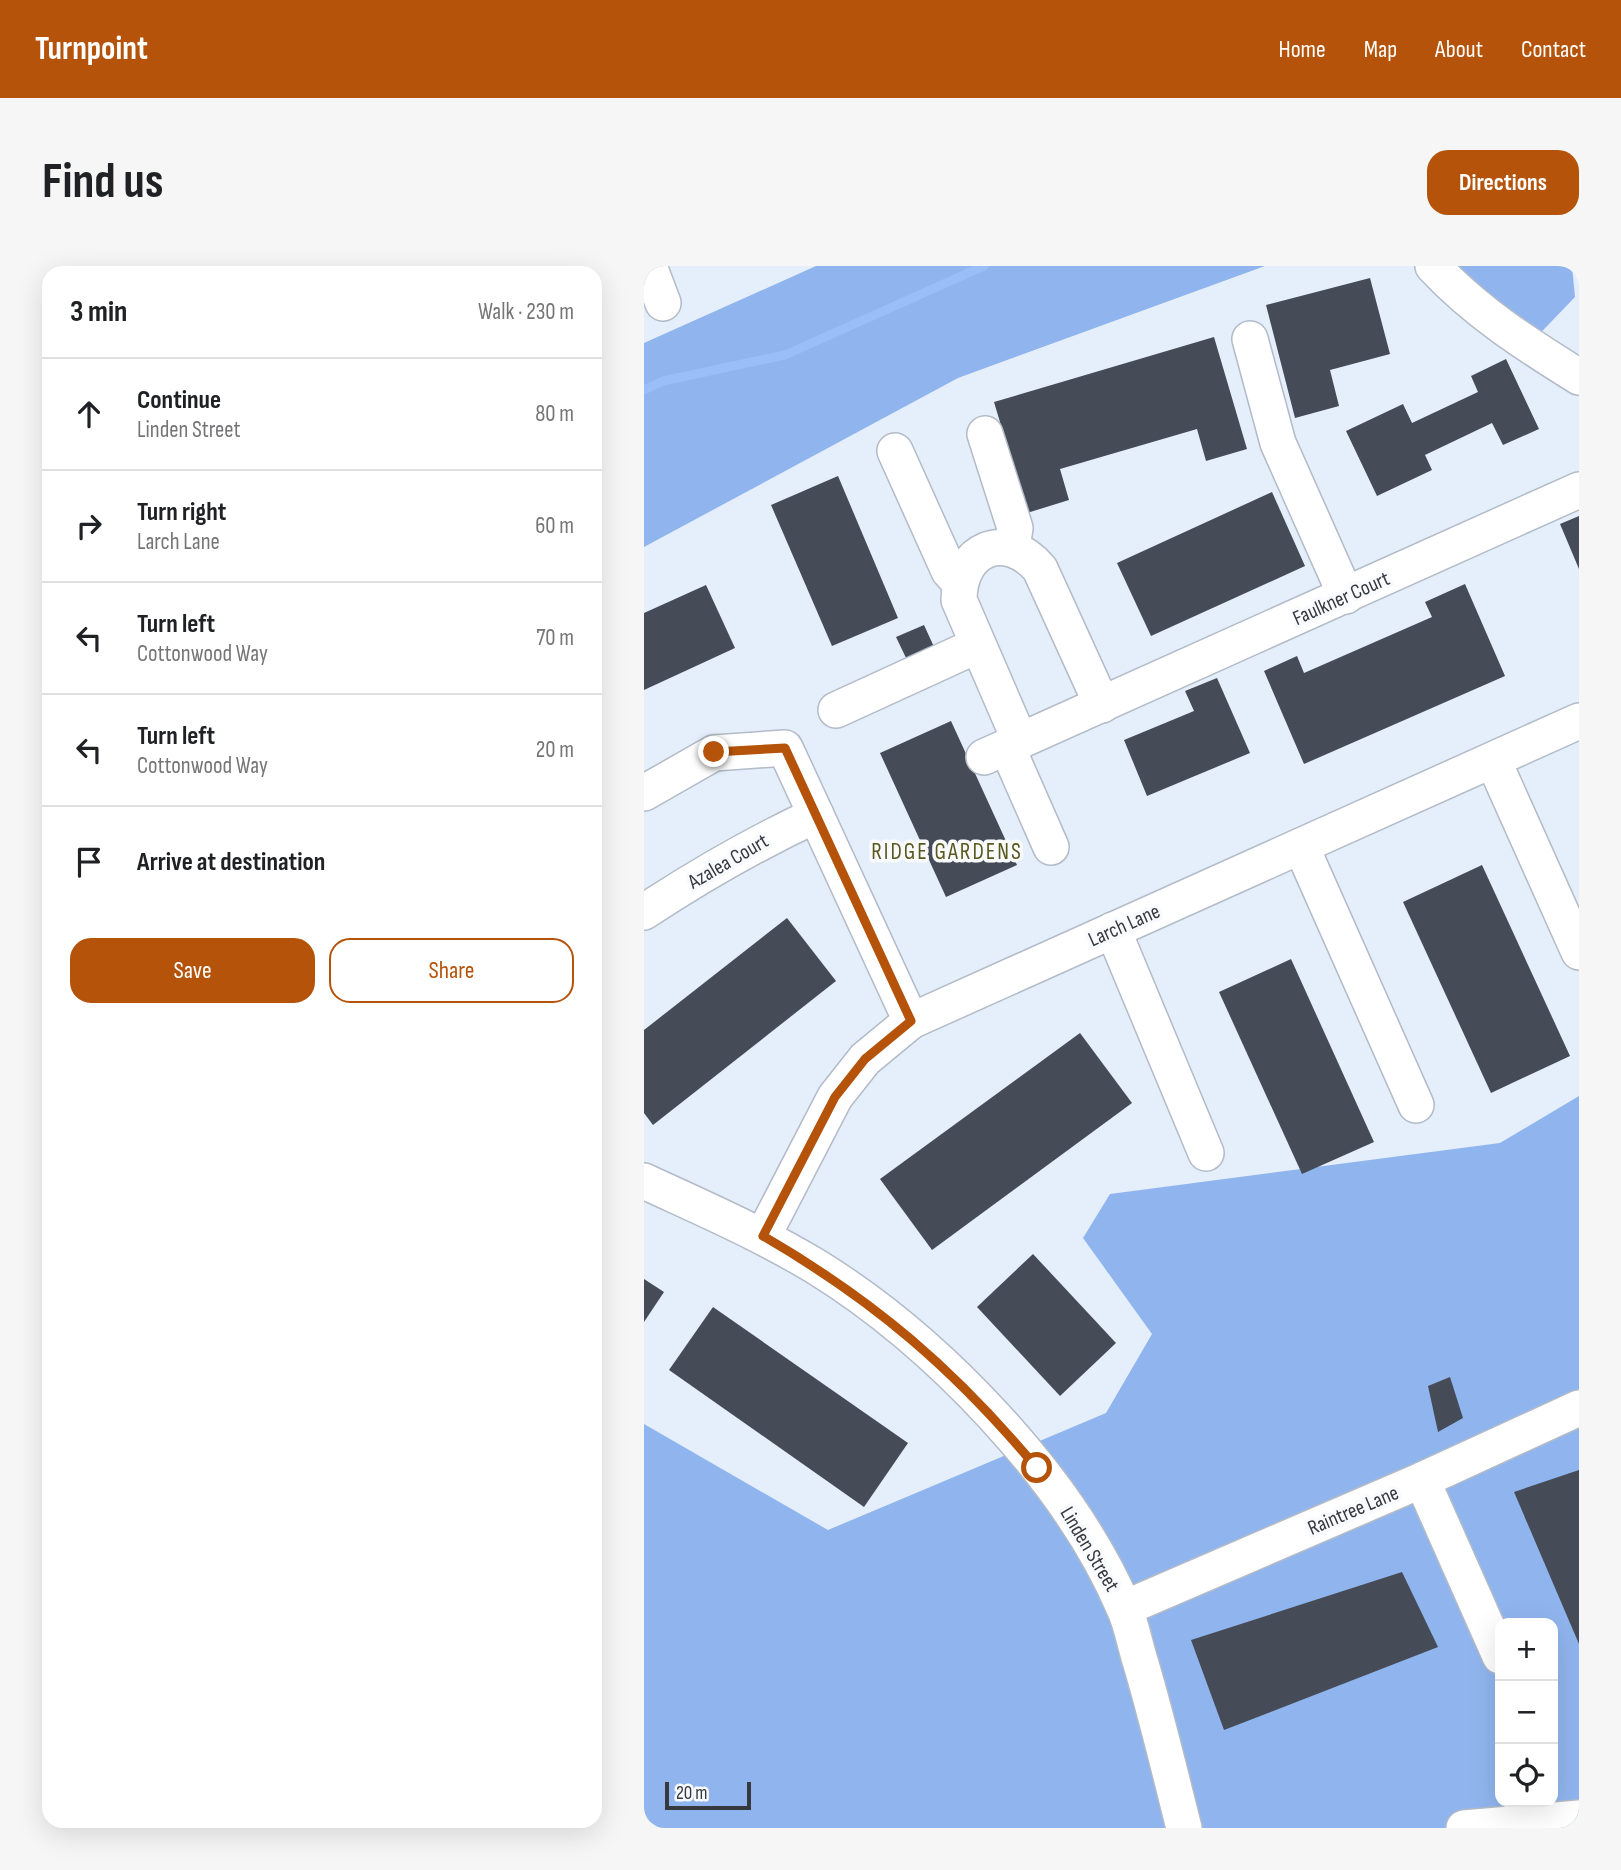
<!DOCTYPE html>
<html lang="en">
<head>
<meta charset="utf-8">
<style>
  :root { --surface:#fff; --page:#f6f6f6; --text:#202124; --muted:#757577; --line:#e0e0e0; --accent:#b45309 }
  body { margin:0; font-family:"Sofia Sans Condensed",sans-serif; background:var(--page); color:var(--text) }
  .controls { position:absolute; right:21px; bottom:21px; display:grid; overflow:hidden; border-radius:14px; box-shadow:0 7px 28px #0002 }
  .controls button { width:63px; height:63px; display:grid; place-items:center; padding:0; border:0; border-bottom:2px solid var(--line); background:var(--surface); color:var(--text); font:35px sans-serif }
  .scale { position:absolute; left:21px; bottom:18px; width:86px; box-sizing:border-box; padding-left:7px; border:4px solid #36393e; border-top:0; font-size:19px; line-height:24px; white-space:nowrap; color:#36393e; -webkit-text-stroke:5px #f8fafd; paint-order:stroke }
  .stop { position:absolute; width:21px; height:21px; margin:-16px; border:5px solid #b45309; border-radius:50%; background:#fff }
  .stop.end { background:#b45309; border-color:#fff; box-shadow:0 2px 7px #0008 }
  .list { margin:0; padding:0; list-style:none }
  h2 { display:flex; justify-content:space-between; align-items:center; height:91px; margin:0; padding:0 28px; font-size:30px }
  h2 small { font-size:23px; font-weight:400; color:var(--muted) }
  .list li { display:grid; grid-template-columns:46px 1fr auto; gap:21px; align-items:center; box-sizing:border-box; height:112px; padding:0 28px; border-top:2px solid var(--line) }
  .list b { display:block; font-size:26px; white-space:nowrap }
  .list p { margin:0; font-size:23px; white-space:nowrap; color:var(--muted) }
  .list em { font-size:23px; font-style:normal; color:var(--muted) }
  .actions { display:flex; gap:14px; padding:21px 28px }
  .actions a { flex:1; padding:16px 0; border:2px solid var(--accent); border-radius:21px; text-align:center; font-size:24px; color:var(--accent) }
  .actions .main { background:var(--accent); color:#fff }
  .icon { flex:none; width:38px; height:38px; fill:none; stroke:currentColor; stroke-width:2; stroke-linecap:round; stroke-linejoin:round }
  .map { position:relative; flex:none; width:935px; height:1562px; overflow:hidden; border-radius:21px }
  header { display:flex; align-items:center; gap:42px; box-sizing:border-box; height:98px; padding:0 35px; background:var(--accent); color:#fff }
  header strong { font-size:33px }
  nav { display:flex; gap:38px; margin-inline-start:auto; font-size:24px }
  .intro { display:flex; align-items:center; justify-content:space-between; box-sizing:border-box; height:168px; padding:0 42px }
  h1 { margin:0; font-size:49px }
  .button { padding:18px 32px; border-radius:21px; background:var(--accent); color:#fff; font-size:24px; font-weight:700 }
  main { display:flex; gap:42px; padding:0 42px }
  aside { flex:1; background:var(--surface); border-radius:21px; box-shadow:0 7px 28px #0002 }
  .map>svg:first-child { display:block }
  .forest { fill:#90b5ee; fill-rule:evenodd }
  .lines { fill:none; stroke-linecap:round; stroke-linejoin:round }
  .stream { stroke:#99bef8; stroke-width:9 }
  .building { fill:#454c57 }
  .minor-casing { stroke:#b2bbc7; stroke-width:38 }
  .minor { stroke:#fff; stroke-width:35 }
  .route { stroke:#b45309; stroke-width:9 }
  .labels { text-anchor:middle; stroke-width:7; stroke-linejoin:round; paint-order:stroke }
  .street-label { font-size:21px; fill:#36393e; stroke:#f8fafd }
  .neighbourhood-label { font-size:23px; letter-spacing:2px; fill:#59581d; stroke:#f8fafd }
</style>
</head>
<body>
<header>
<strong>Turnpoint</strong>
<nav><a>Home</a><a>Map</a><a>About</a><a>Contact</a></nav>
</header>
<div class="intro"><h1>Find us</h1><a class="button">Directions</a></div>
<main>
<aside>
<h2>3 min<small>Walk · 230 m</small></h2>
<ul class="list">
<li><svg class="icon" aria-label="ahead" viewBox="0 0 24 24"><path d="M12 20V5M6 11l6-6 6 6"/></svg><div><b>Continue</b><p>Linden Street</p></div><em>80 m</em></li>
<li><svg class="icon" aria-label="right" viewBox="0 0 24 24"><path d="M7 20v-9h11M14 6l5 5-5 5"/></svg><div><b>Turn right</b><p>Larch Lane</p></div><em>60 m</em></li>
<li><svg class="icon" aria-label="left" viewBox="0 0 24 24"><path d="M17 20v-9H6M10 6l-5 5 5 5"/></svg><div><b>Turn left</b><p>Cottonwood Way</p></div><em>70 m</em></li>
<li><svg class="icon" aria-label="left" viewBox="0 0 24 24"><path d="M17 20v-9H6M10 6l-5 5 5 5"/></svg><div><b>Turn left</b><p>Cottonwood Way</p></div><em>20 m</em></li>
<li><svg class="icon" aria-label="arrive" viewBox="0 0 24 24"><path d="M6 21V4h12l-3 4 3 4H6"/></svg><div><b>Arrive at destination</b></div></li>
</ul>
<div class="actions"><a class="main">Save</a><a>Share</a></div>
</aside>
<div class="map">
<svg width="935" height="1562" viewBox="0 0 935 1562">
  <rect width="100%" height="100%" fill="#e5eefb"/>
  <!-- forest -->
  <g class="forest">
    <polygon points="172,0 621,0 314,112 0,281 0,77"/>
    <polygon points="790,0 928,0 931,31 881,83"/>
    <path d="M935 830V1562H0V1158L184 1264 462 1147 508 1068 439 972 466 928 856 877ZM856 1357H909V1536H856Z"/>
  </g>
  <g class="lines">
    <!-- stream -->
    <polyline class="stream" points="0,124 19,115 141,89 340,0"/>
  </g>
  <!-- building -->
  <g class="building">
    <polygon points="726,12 746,88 686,104 695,140 651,152 622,39"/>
    <polygon points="570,71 603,183 562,195 553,163 416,203 425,234 383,247 350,136"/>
    <polygon points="862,93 895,163 859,179 848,157 781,189 788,204 733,230 702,165 759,138 768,157 834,126 827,110"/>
    <polygon points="194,210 254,352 188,380 127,239"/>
    <polygon points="628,226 661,300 507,370 473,297"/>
    <polygon points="935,250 935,303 916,258"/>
    <polygon points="821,318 861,410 660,498 620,405 653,390 660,407 788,351 781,336"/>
    <polygon points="62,319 91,382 0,424 0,347"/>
    <polygon points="280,359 291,383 264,396 252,371"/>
    <polygon points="573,412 606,487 503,530 480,474 550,445 541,425"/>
    <polygon points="307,455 373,599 302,631 236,487"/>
    <polygon points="838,599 926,790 847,827 759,636"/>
    <polygon points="143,652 192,715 9,859 0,847 0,764"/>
    <polygon points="647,693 730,876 658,908 575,726"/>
    <polygon points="436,767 488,837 288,984 236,913"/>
    <polygon points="389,988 472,1077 416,1130 333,1041"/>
    <polygon points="0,1013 20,1026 0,1056"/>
    <polygon points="69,1041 264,1177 220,1241 25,1104"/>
    <polygon points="806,1111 819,1152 794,1166 784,1120"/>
    <polygon points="935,1204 935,1378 870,1226"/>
    <polygon points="758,1306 794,1381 580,1464 547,1374"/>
  </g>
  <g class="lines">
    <defs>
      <g id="minor">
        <polyline points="5,0 19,37"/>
        <path d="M789 0C832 46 882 78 935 111"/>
        <polyline points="606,73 634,177 702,330"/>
        <polyline points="341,168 371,262 368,282"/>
        <polyline points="251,185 305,305 315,316"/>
        <polyline points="192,444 334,379"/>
        <path d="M376 475 315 334C315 282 362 263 396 303L458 439"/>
        <polyline points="363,481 407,581"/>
        <polyline points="340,491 935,224"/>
        <polyline points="849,494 935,686"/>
        <polyline points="0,527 70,487 141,482 267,755"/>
        <polyline points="657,580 772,839"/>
        <path d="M0 646C56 609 112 577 172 549"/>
        <polyline points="469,664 562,887"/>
        <path d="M0 915C58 942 116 967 171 1000 291 1074 424 1211 480 1342 488 1359 491 1380 497 1398 513 1452 526 1507 540 1562"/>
        <polyline points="119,970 191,831 221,793 267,755 935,455"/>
        <polyline points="778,1214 856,1390"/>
        <polyline points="481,1342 778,1214 935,1142"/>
        <polyline points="820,1562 935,1552"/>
      </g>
    </defs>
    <!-- minor casing -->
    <use href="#minor" class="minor-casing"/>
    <!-- minor -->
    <use href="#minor" class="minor"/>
  </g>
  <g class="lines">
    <!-- route -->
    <path class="route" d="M70 486 141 482 267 755 221 793 191 831 119 970C231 1035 310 1103 393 1202"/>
  </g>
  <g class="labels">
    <!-- street labels -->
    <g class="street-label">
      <text transform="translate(697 332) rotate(-24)" y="7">Faulkner Court</text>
      <text transform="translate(84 595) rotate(-30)" y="7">Azalea Court</text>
      <text transform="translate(480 659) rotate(-24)" y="7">Larch Lane</text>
      <text transform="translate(709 1244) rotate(-23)" y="7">Raintree Lane</text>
      <text transform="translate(446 1283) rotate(59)" y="7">Linden Street</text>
    </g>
    <!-- neighbourhood labels -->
    <g class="neighbourhood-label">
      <text x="303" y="593">RIDGE GARDENS</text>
    </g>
  </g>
</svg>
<div class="controls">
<button>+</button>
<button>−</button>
<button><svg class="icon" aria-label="locate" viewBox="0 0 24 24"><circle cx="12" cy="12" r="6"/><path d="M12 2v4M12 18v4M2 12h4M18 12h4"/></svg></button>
</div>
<div class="scale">20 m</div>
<div class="stop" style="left:393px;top:1202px"></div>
<div class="stop end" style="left:70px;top:486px"></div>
</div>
</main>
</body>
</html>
